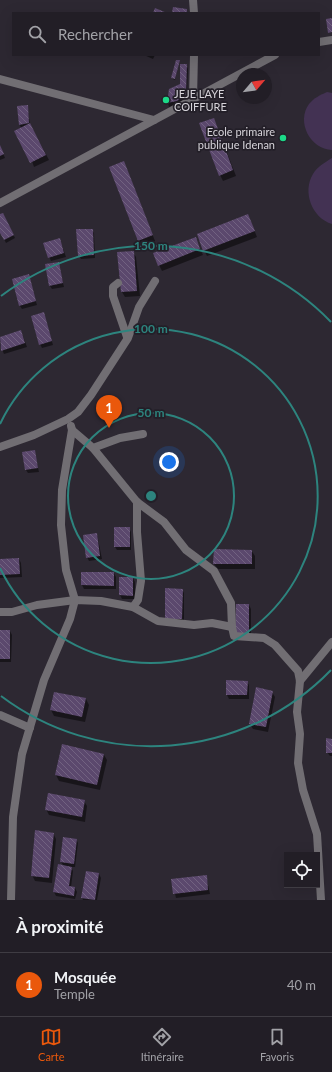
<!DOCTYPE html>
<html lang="fr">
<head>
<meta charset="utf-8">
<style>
  :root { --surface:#221e26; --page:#2e2b32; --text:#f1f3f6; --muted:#a2a2a7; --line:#3f3c43; --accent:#ea580c }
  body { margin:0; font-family:Lato,sans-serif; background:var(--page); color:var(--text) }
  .controls { position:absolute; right:12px; bottom:12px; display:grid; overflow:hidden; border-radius:0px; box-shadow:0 4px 16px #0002 }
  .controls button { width:36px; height:36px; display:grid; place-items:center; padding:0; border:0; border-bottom:1px solid var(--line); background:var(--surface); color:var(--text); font:20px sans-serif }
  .compass { position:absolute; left:236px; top:68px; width:36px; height:36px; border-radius:50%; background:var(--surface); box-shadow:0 4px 16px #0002; rotate:61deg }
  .you { position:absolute; left:169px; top:462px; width:14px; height:14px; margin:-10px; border:3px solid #fff; border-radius:50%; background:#1a73e8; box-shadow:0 0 0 6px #1a73e833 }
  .badge { display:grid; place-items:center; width:26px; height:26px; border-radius:50%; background:var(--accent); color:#fff; font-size:13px; font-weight:700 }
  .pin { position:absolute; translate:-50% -33px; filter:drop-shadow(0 1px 2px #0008) }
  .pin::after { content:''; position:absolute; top:21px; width:14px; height:12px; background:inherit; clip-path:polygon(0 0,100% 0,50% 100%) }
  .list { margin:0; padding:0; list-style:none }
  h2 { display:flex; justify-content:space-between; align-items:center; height:52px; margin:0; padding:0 16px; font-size:17px }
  h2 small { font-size:13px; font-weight:400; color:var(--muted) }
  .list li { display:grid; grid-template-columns:26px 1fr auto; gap:12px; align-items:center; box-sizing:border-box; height:64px; padding:0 16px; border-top:1px solid var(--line) }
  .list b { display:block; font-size:15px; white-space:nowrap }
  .list p { margin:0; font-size:13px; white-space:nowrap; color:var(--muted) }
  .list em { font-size:13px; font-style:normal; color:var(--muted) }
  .icon { flex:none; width:22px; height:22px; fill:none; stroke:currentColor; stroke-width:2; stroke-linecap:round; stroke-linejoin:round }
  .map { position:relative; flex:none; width:332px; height:900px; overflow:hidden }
  .search { position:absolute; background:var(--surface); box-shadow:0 4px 16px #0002; left:12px; right:12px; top:12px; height:44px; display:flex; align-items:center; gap:10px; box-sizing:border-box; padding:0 14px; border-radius:0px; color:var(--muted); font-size:15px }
  .sheet { height:116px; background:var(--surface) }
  nav { display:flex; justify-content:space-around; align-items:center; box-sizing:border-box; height:56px; border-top:1px solid var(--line); background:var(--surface); font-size:11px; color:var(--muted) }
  nav a { display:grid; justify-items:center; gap:2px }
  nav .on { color:var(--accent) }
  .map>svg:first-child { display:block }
  .green { fill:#433253 }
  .shadow { fill:#0007 }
  .building { fill:url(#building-back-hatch) }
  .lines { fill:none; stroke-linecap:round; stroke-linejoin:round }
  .street { stroke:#716e73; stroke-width:8 }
  .ring { fill:none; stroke:#2d847e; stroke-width:2 }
  .poi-dot { fill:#1cd988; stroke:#231f28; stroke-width:1.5 }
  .labels { text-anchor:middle; stroke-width:3.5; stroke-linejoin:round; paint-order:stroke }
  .poi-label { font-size:11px; fill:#d7d4da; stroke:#231f28; text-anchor:start }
  .centre { fill:#2d847e; stroke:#231f28; stroke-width:2 }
  .ring-label { font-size:12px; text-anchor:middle; font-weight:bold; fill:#2d847e; stroke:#231f28; stroke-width:3.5; stroke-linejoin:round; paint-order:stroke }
</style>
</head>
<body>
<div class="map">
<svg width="332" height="900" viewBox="0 0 332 900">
  <defs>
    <pattern id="building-back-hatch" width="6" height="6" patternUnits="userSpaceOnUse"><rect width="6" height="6" fill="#5b486d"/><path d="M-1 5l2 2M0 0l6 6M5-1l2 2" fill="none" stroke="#726281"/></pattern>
  </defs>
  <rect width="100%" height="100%" fill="#2d2832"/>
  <!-- green -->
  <g class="green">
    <path d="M327 92 332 93V150C310 149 296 122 309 104 314 98 320 95 327 92Z"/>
    <path d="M332 158V224C312 218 302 192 313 174 317 167 324 163 332 158Z"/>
  </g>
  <!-- shadow -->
  <g class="shadow">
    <polygon points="144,55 155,55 153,59"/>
    <polygon points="179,61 175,80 173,79 172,78"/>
    <polygon points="186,65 188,69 187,99 169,107 168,103 170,90 181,85"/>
    <polygon points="27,106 30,124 49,160 34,167 20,125"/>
    <polygon points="216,124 236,176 223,181 220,175"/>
    <polygon points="0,146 5,158 0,160"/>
    <polygon points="110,167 126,167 155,241 142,246"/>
    <polygon points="3,214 15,238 6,243 0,231 0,215"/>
    <polygon points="248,215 257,237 207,256 204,250"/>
    <polygon points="92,230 94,233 95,258 81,259 79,255"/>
    <polygon points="195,238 203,255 162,271 159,265"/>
    <polygon points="61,243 66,257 51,261 44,244"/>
    <polygon points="133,252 136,257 140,296 125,297 122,292 118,253"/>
    <polygon points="58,263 64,287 52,289 50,286"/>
    <polygon points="28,275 37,305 22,309 20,306"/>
    <polygon points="44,314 53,345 42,348 40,344"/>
    <polygon points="21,331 27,347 4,354 0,345 0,338"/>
    <polygon points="34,451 39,472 28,473 26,470"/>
    <polygon points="129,528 131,532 131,550 117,550 115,547"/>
    <polygon points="97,534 102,559 89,561 87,557"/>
    <polygon points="251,550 255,556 255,569 218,569 214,564"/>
    <polygon points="19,559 21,563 22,577 0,578 0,560"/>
    <polygon points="82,573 114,573 116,577 116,589 84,589 82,585"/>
    <polygon points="120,578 133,578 135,582 135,599 122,599 120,595"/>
    <polygon points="182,590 184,593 184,622 168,622"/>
    <polygon points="249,605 251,609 251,638 238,638"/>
    <polygon points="0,631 10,631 12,635 11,662 0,662"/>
    <polygon points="227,681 247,682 249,685 249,699 229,699 227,695"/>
    <polygon points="272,692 275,697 268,732 253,729 250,724"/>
    <polygon points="55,693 86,699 89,705 85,722 54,716 51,710"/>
    <polygon points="332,740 332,756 330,756 327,752"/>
    <polygon points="62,745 104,755 107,760 100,790 59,781 56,775"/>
    <polygon points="84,801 87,806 85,822 49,815 46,809"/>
    <polygon points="53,833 56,839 52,883 35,881 32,875"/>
    <polygon points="76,839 78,843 75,867 71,867 73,871 71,887 75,888 77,892 75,899 56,896 54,892 64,866 61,862"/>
    <polygon points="86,872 99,874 101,878 97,900 83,900 82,898"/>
    <polygon points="206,876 210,894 176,898 172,880"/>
  </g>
  <!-- building -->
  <g class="building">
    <polygon points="173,7 187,9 187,13 172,13"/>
    <polygon points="155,8 167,13 153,13"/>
    <polygon points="332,18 332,32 328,33 326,19"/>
    <polygon points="176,60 180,60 175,79 171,78"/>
    <polygon points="180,64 187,64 186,95 177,101 167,103 169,89 180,84"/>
    <polygon points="28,105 29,123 19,125 17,106"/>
    <polygon points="214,118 233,170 219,176 199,123"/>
    <polygon points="30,123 46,155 30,163 14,131"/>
    <polygon points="0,145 4,154 0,156"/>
    <polygon points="124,161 153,235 138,241 109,167"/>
    <polygon points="3,213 14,235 4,240 0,233 0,214"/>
    <polygon points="248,214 255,231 203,251 197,234"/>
    <polygon points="76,229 93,229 94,255 78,256"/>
    <polygon points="196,237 200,249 158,266 153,253"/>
    <polygon points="60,238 64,253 48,258 43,243"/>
    <polygon points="134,251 137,291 121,292 117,252"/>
    <polygon points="59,262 63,283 49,286 45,264"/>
    <polygon points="29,274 36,301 19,306 12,279"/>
    <polygon points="44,312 52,341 39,345 31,316"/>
    <polygon points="21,330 25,343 1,351 0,337"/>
    <polygon points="35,450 38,468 25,470 22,452"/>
    <rect x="114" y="527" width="16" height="20"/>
    <polygon points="97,533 100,556 86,558 83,535"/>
    <polygon points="214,549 252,550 252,564 213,564"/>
    <polygon points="19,558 20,574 0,575 0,559"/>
    <polygon points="81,572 114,572 114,586 81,585"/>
    <polygon points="119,577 133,577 133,596 119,595"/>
    <polygon points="165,588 183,589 182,619 165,619"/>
    <polygon points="236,604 249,604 249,635 235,635"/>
    <rect x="0" y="630" width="10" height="29"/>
    <polygon points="226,680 248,681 247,695 226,695"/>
    <polygon points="256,687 273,691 266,727 249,724"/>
    <polygon points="54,692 86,698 82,717 50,710"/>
    <polygon points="326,738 332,739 332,753 326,753"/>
    <polygon points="62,744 104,754 97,785 55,775"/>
    <polygon points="48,793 85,800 82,817 45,810"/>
    <polygon points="35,830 54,833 49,878 31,876"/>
    <polygon points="63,837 77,839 74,864 60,862"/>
    <polygon points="58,864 72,867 69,886 75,887 74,896 53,892"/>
    <polygon points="86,871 99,873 95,900 81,898"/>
    <polygon points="207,875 208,890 173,894 171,879"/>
  </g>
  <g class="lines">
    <!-- street -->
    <g class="street">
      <polyline points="193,0 194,13"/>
      <polyline points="319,42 332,40"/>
      <polyline points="0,79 154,120"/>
      <polyline points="193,99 194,55"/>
      <polyline points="0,203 275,55"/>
      <polyline points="118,283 113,287 113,296 127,337"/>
      <polyline points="71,426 72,430 93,448 120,438 143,434"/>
      <polyline points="0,447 34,435 68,419 78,412 91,395 128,338 139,307 155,281"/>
      <polyline points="93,448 137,502 164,522 186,550 214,571 231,603 232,627 234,636 264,638 275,645 298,671 300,681 297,712 300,734 298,763 303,790 317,834 321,900"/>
      <polyline points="133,607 138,600 141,581 137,532 137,502"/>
      <polyline points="0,612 12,612 37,605 75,600 101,601 133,607 158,621 194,625 212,623 232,627"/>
      <polyline points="300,681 332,642"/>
      <polyline points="0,715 30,728"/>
      <polyline points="11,900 13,817 22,754 44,680 70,619 75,600 66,570 61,525 62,490 72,430"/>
    </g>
  </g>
  <!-- distance rings -->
  <g class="ring">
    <circle cx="151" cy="496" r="83"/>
    <path d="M0 424A167 167 0 1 1 0 568"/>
    <path d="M331 670A250 250 0 0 1 1 696M1 296A250 250 0 0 1 331 322"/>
  </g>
  <!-- markers -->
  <g class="poi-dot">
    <circle cx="166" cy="100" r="4"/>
    <circle cx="283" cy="138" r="4"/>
  </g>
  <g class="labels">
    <!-- poi labels -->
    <g class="poi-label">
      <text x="174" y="98">JEJE LAYE<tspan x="174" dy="13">COIFFURE</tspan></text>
      <text x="275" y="136" text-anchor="end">Ecole primaire<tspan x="275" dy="13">publique Idenan</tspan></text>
    </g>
  </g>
  <circle cx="151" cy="496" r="6" class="centre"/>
  <g class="ring-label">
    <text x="151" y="250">150 m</text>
    <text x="151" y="333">100 m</text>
    <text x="151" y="417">50 m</text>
  </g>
</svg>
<div class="controls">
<button><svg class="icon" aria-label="locate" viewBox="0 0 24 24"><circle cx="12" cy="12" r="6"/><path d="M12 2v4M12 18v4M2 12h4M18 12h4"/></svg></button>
</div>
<svg class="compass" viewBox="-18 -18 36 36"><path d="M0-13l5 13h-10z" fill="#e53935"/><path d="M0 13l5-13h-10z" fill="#a2a2a7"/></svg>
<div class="you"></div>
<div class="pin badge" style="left:109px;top:428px">1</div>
<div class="search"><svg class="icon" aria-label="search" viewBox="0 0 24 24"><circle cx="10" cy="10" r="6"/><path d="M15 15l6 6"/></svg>Rechercher</div>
</div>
<section class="sheet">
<h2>À proximité<small></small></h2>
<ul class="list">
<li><span class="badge">1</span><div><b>Mosquée</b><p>Temple</p></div><em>40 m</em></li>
</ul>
</section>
<nav>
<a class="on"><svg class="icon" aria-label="map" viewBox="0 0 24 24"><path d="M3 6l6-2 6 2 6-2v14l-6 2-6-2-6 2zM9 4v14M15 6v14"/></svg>Carte</a>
<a><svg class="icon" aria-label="directions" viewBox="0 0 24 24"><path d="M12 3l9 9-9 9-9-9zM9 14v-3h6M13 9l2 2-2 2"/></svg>Itinéraire</a>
<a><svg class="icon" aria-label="saved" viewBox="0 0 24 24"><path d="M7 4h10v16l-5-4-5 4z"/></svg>Favoris</a>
</nav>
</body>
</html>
